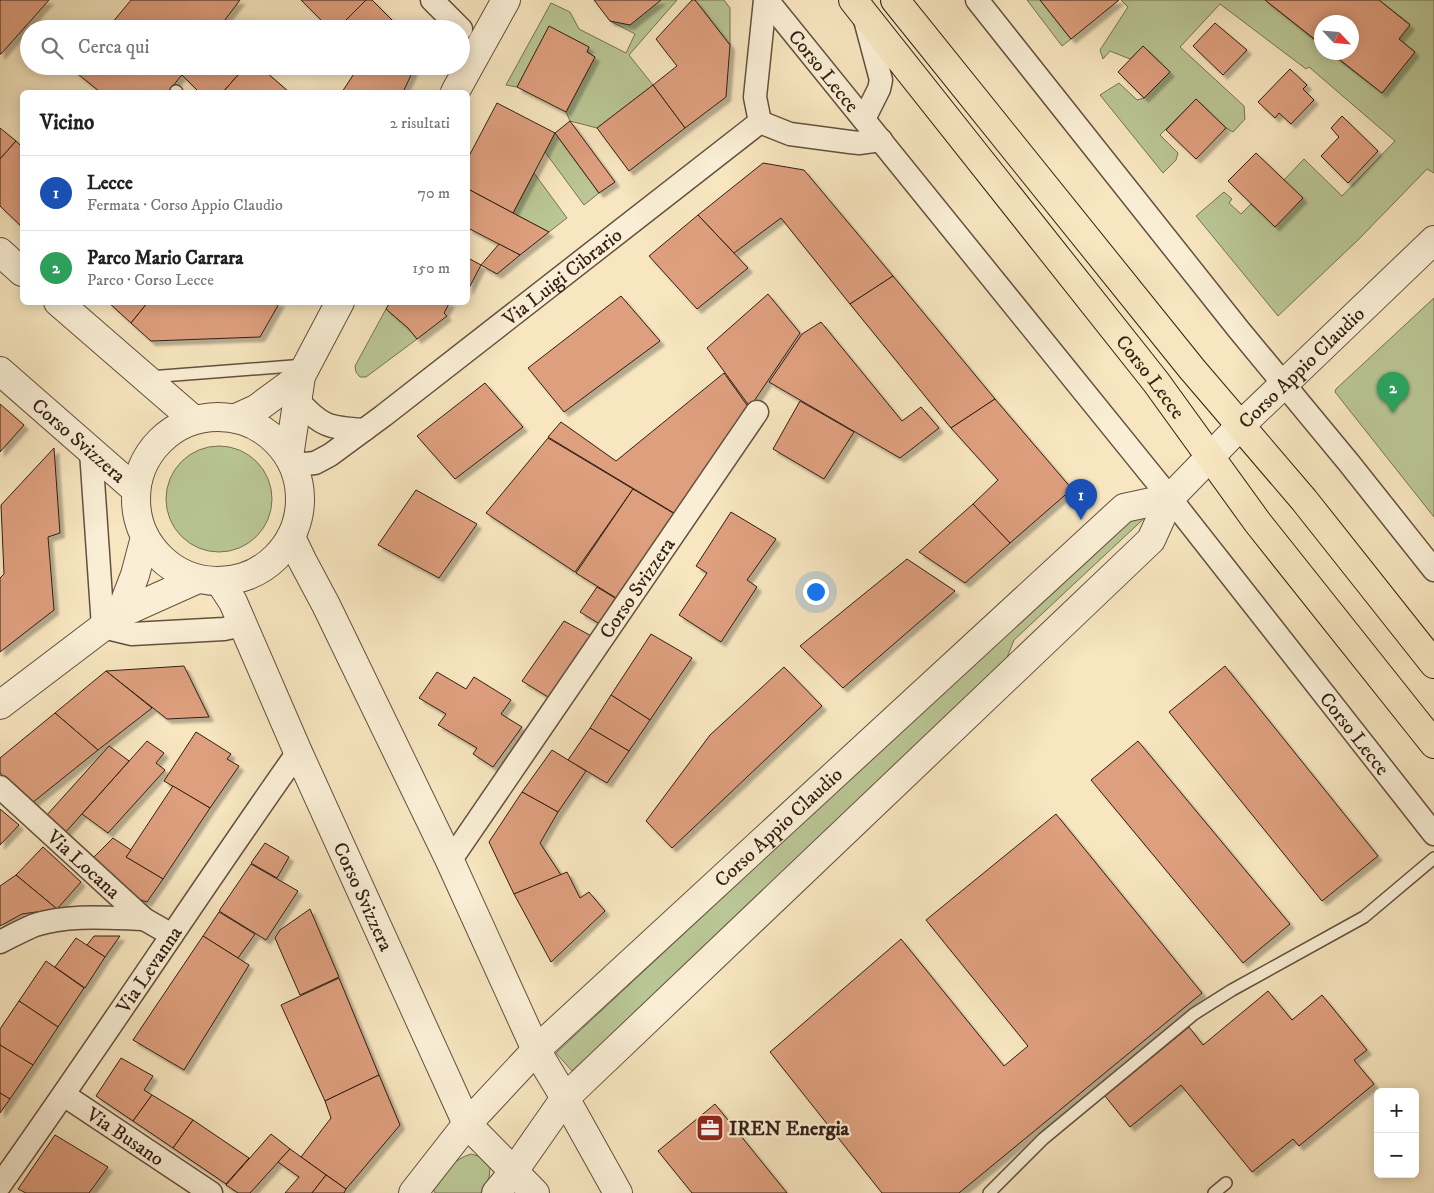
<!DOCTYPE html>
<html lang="it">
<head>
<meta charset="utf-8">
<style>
  :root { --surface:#fff; --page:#f2f2f2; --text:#202124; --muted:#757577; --line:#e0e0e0; --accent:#7c3aed }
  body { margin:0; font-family:"IM FELL DW Pica",serif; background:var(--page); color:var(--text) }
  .controls { position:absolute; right:15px; bottom:15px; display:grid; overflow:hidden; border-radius:8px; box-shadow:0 2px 12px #0003 }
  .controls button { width:45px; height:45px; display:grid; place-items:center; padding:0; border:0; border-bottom:1px solid var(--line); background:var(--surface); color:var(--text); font:25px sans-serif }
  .compass { position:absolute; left:1314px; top:15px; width:45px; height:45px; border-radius:50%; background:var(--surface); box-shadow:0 2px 12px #0003; rotate:116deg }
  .you { position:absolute; left:815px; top:591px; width:18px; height:18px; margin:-12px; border:4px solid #fff; border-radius:50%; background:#1a73e8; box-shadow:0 0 0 8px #1a73e833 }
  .badge { display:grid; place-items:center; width:32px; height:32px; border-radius:50%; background:var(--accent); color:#fff; font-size:16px; font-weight:700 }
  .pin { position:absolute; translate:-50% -41px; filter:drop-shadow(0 1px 2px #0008) }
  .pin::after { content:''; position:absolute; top:26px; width:18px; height:15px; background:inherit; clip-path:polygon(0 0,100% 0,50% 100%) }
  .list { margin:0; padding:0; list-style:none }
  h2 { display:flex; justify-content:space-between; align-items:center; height:65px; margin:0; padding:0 20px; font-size:21px }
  h2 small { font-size:16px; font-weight:400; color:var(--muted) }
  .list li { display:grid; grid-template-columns:32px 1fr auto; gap:15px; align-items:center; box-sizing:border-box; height:75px; padding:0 20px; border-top:1px solid var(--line) }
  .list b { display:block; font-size:19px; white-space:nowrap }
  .list p { margin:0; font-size:16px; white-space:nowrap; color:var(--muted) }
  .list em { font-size:16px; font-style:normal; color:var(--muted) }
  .icon { flex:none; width:28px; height:28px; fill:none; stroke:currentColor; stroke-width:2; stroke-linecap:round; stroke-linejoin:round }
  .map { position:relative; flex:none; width:1434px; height:1193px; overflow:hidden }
  .search { position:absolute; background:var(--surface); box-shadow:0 2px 12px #0003; left:20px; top:20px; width:450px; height:55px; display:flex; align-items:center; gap:12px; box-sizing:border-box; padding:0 18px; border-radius:28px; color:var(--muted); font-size:19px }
  .panel { position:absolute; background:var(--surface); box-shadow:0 2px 12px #0003; left:20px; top:90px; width:450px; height:215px; border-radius:8px }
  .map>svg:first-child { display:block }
  .green { fill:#bac695; stroke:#767254 }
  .building { fill:#de9f7e; stroke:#331e12; filter:url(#shadow) }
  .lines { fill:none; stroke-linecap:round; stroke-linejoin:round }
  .service-casing { stroke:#64503e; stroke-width:14 }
  .minor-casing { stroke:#64503e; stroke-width:25 }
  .tertiary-casing { stroke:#64503e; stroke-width:30 }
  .primary-casing { stroke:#331e12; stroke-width:30 }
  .service { stroke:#faefd6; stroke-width:11 }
  .minor { stroke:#faefd6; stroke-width:22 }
  .tertiary { stroke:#faefd6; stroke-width:28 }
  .primary { stroke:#f7e6c0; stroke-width:28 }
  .labels { text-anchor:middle; stroke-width:4.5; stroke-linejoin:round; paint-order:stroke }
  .street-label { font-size:20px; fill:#331e12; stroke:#faefd6 }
  .poi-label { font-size:20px; font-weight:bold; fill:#331e12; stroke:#faefd6; text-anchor:start }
</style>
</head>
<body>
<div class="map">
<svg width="1434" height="1193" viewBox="0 0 1434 1193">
  <defs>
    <filter id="shadow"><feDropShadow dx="4.5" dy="4.5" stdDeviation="1" flood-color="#0004"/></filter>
  </defs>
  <rect width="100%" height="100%" fill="#f7e6c0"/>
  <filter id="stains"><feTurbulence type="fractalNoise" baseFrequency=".004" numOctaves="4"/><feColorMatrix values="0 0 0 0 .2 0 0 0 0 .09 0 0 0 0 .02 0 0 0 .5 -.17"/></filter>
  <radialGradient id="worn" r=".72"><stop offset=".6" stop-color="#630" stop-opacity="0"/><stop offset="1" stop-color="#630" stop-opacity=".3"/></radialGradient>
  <!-- green -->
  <g class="green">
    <polygon points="661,0 677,0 629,55 653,85 597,128 570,121 566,112 595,57 587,52 589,47 549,27 517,87 506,85 551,3 570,12 579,29 626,53 635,34 610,21"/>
    <polygon points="695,0 724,0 730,8 730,45"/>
    <polygon points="1027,0 1040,0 1071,39 1062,46"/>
    <polygon points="1121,0 1265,0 1321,45 1322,52 1330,53 1382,93 1415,52 1399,39 1410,24 1379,0 1434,0 1434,173 1427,169 1358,240 1278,316 1196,216 1224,192 1232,199 1229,203 1241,214 1251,204 1275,226 1284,180 1304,159 1342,196 1395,141 1309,67 1306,69 1220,4 1180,47 1244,106 1245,119 1233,132 1226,128 1196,99 1160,135 1178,153 1176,160 1163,173 1100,95 1119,83 1137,100 1144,98 1170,72 1143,46 1130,59 1110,51 1103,59 1100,50 1128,7"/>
    <polygon points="555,133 599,193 584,205 545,152"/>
    <polygon points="534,173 567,218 549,232 513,213"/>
    <polygon points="1434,298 1434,517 1335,392 1336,389"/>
    <polygon points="386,309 408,328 417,339 366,377 360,377 356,372 355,366"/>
    <circle cx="219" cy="499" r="53"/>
    <polygon points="1145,504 1152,511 1014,640 1002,670 572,1071 556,1053"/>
    <path d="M471 1154 482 1157 490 1168 489 1178 481 1193H435L433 1188C444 1174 453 1159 471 1154Z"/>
  </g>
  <!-- building -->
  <g class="building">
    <polygon points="0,0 49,0 1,54 0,54"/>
    <polygon points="131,0 240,0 218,29 107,29"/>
    <polygon points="301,0 366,0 337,29 330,29"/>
    <polygon points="366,0 372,0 401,29 337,29"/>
    <polygon points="594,0 661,0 630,25 610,21"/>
    <polygon points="692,0 695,0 730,45 726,97 685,128 653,85 677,66 656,39"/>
    <polygon points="1040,0 1119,0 1071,39"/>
    <polygon points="1265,0 1379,0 1410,25 1399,39 1415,52 1382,93 1330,52 1352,52 1352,22 1322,22 1322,45"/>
    <polygon points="1215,23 1247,50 1223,75 1193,46"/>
    <polygon points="549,26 589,47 587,52 595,57 566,112 517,87"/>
    <polygon points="1143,46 1170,72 1144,98 1118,72"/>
    <polygon points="76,66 189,66 168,92 100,92 73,70"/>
    <polygon points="189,66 246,66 223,92 199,92 182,75"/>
    <polygon points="246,66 259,66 289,92 223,92"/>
    <polygon points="359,66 383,66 412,73 403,92 342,92"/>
    <polygon points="383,66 413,66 412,73"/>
    <polygon points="1290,69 1307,85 1303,89 1314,100 1291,124 1279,113 1275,118 1258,102"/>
    <polygon points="653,85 685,128 629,171 597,128"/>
    <polygon points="1196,99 1226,128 1196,159 1166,130"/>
    <polygon points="497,103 555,133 513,213 468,189 468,158"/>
    <polygon points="1342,116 1378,151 1348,183 1321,156 1339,137 1331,128"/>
    <polygon points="570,121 615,182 599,193 555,133"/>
    <polygon points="0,128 16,141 0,159"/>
    <polygon points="16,141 22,147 22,227 0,206 0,159"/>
    <polygon points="1256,153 1303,198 1275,227 1228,181"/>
    <polygon points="763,163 804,170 893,276 850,304 781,218 734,253 698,215"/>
    <polygon points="468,189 513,213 549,232 520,255 468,228"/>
    <polygon points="698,215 748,268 697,309 649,256"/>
    <polygon points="499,244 520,255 497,274 481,265"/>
    <polygon points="468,258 481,265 468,290"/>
    <polygon points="893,276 995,399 951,428 850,304"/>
    <polygon points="768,294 800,333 750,407 707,348"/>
    <polygon points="621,296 660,341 564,412 528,368"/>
    <polygon points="108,302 148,302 131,323"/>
    <polygon points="148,302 280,302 260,337 151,341 131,323"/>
    <polygon points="390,302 450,302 444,313 447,316 417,339 408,328 386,309"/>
    <polygon points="821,322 902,421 921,407 939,428 900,458 769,382 802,334"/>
    <polygon points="724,373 749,408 679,516 548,437 561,422 616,461"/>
    <polygon points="485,383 523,427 455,479 417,436"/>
    <polygon points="995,399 1072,489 1010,543 973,504 998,480 951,428"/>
    <polygon points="800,401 854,432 824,479 773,449"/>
    <polygon points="0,404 24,425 0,452"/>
    <polygon points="548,438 633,489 575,572 486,513"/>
    <polygon points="54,448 60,533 48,537 54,610 0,652 0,578 4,574 1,505"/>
    <polygon points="633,489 678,516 621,601 576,573"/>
    <polygon points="416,490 477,524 439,578 378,545"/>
    <polygon points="973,504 1010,543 965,583 919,552"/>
    <polygon points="731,512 776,539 747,580 757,587 721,642 679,615 707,573 696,566"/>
    <polygon points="907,559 955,591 843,688 800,646"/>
    <polygon points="597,587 620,601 603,626 580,612"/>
    <polygon points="564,621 595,638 553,700 522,681"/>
    <polygon points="651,634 692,658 650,720 611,695"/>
    <polygon points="184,666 209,717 167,719 106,671"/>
    <polygon points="1225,666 1378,856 1322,901 1169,712"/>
    <polygon points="784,667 822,706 672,848 646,821 710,735"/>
    <polygon points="106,671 152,708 98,750 55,713"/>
    <polygon points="437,672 466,689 474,677 511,700 501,714 522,727 493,767 473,754 477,748 438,725 446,714 419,698"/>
    <polygon points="611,695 650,720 629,751 590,728"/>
    <polygon points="55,713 98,750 32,803 0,773 0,758"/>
    <polygon points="590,728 629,751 607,783 568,760"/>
    <polygon points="196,732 231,754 227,759 239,766 210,808 164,781"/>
    <polygon points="147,741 164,753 156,763 165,770 108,833 82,814"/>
    <polygon points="1138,741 1290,924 1243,963 1091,780"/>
    <polygon points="109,746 129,761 64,834 46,816"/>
    <polygon points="552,750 586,771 558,812 522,792"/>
    <polygon points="173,786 210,808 163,879 126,857"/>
    <polygon points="522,792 558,812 540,843 561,875 514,894 489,842"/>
    <polygon points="0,809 19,825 0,845"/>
    <polygon points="1056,814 1202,993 959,1193 882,1193 770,1052 901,939 1004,1066 1028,1046 926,920"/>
    <polygon points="113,838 131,850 126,857 163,879 147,902 130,896 92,859"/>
    <polygon points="265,843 289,857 277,878 251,863"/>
    <polygon points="43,847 81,882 57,909 16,875"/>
    <polygon points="251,864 298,891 266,940 219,911"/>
    <polygon points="567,872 580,898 589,892 605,911 551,962 514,894"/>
    <polygon points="16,875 57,909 22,914 0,926 0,886"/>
    <polygon points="310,909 339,977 300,995 275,938 280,930"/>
    <polygon points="219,912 255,934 238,958 203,936"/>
    <polygon points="94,936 120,936 105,957 87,945"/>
    <polygon points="203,936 249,965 184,1070 133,1040"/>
    <polygon points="76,938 105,957 85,988 55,967"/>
    <polygon points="46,961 84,988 58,1027 19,1001"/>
    <polygon points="339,978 379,1075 325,1101 281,1005"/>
    <polygon points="1268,991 1292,1020 1322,995 1367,1050 1354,1060 1374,1084 1299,1146 1293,1139 1252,1172 1181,1085 1130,1127 1105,1096 1189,1027 1203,1045"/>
    <polygon points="19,1001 58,1027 33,1065 0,1045 0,1029"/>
    <polygon points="0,1045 33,1065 10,1099 0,1093"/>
    <polygon points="121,1058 153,1076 144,1090 152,1095 133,1121 96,1096"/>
    <polygon points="379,1075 400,1125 346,1189 301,1157 331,1118 325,1101"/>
    <polygon points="0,1093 10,1099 0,1113"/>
    <polygon points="152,1095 193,1120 173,1148 133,1121"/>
    <polygon points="715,1104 787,1193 692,1193 658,1151"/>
    <polygon points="193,1120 249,1158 226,1184 173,1148"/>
    <polygon points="271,1134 290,1149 250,1193 238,1193 226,1185"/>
    <polygon points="55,1135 108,1167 89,1193 26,1193 18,1189"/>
    <polygon points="290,1149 326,1175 312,1193 285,1193 299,1177 278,1162"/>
    <polygon points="326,1175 346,1189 344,1193 312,1193"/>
  </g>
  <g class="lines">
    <defs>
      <g id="service">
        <polyline points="176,91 177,92"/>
        <polyline points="149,377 305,365"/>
        <polyline points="989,1193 1043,1139 1194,1014 1232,990 1364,917 1434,858"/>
        <polyline points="1214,1193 1226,1183"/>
      </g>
      <g id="minor">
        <polyline points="432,0 461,29"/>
        <path id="s1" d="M767 0 1170 498 1434 834"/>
        <polyline points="977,0 1239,330 1349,463 1434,570"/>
        <polyline points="864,119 879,89 881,80 864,16"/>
        <polyline points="760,122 790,134 850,142 859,143 881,140"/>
        <polyline points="760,122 755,97 765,0"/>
        <path d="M297 399C320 426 329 428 364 430"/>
        <polyline points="91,451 103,627 132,634 224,629 243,625"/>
        <path id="s2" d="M293 465 315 463 330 455 383 416 760 122"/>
        <path id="s3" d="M0 787 144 919 172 935"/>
        <path id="s4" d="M450 861 757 412"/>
        <path d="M0 942C12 936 23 930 35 925 70 914 109 918 144 919"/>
        <path id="s5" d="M64 1095 211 1193"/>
        <path id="s6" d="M0 1185C102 1042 197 895 298 752"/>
      </g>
      <g id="tertiary">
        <polyline points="455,92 506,0"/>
        <polyline points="0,252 22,272"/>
        <polyline points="58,302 194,420"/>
        <path id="s7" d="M0 371 136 490"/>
        <circle cx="218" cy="499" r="82"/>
        <polyline points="236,418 256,409 301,376"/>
        <polyline points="289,457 301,376 340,302"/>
        <polyline points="291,537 302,560 326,605 450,861 536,1050 565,1098 618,1193"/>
        <path id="s8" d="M220 582 233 602 298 752 467 1124 535 1193"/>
        <polyline points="120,614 135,575 145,537"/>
        <polyline points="0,705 120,614 198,579"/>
        <path id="s9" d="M413 1193 467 1124 536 1050 1124 508 1170 498"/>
        <path id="s10" d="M496 1193 514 1171 565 1098 1151 540 1170 498 1240 426 1434 240"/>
      </g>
      <g id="primary">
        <path id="s11" d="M853 0 1156 382 1258 523 1434 744"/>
        <polyline points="895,0 1192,369 1304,500 1434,664"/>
      </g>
    </defs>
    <!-- service casing -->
    <use href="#service" class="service-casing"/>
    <!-- minor casing -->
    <use href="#minor" class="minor-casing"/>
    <!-- tertiary casing -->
    <use href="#tertiary" class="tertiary-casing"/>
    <!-- primary casing -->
    <use href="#primary" class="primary-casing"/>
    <!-- service -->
    <use href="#service" class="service"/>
    <!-- minor -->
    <use href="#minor" class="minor"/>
    <!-- tertiary -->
    <use href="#tertiary" class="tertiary"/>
    <!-- primary -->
    <use href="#primary" class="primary"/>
  </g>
  <!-- icons -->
  <defs>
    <symbol id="office-square" viewBox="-11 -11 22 22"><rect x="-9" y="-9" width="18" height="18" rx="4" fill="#8f2418" stroke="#faefd6"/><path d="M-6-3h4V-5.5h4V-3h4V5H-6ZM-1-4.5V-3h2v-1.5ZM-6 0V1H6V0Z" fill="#fff"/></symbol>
  </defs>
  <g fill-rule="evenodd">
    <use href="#office-square" x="694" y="1112" width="32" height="32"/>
  </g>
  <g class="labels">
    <!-- street labels -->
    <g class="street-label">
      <text dy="7" stroke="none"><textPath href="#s1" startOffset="91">Corso Lecce</textPath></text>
      <text dy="7" stroke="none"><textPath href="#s2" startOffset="332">Via Luigi Cibrario</textPath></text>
      <text dy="7" stroke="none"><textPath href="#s10" startOffset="1158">Corso Appio Claudio</textPath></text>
      <text dy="7" stroke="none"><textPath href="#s11" startOffset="480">Corso Lecce</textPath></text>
      <text dy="7" stroke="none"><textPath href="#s7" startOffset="105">Corso Svizzera</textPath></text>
      <text dy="7" stroke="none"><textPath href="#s4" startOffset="331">Corso Svizzera</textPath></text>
      <text dy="7" stroke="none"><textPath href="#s1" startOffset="940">Corso Lecce</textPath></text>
      <text dy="7" stroke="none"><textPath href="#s9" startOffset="518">Corso Appio Claudio</textPath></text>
      <text dy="7" stroke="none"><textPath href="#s3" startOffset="114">Via Locana</textPath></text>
      <text dy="7" stroke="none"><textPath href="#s8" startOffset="346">Corso Svizzera</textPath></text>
      <text dy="7" stroke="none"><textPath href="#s6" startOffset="262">Via Levanna</textPath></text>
      <text dy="7" stroke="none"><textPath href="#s5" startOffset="74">Via Busano</textPath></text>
    </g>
    <!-- poi labels -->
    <g class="poi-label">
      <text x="729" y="1135">IREN Energia</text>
    </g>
  </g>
  <rect width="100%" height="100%" filter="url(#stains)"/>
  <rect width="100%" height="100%" fill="url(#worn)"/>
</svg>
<div class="controls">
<button>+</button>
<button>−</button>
</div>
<svg class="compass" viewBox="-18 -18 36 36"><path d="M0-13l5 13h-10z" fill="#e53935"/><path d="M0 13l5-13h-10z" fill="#757577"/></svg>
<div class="you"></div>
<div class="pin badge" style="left:1081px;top:520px;background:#1a4fb4">1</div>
<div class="pin badge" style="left:1393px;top:413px;background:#2e9e5b">2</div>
<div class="search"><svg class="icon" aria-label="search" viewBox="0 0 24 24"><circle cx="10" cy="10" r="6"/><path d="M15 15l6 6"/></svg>Cerca qui</div>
<section class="panel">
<h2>Vicino<small>2 risultati</small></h2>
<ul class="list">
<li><span class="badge" style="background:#1a4fb4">1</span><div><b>Lecce</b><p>Fermata · Corso Appio Claudio</p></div><em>70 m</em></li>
<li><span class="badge" style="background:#2e9e5b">2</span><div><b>Parco Mario Carrara</b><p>Parco · Corso Lecce</p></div><em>150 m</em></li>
</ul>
</section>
</div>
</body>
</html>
